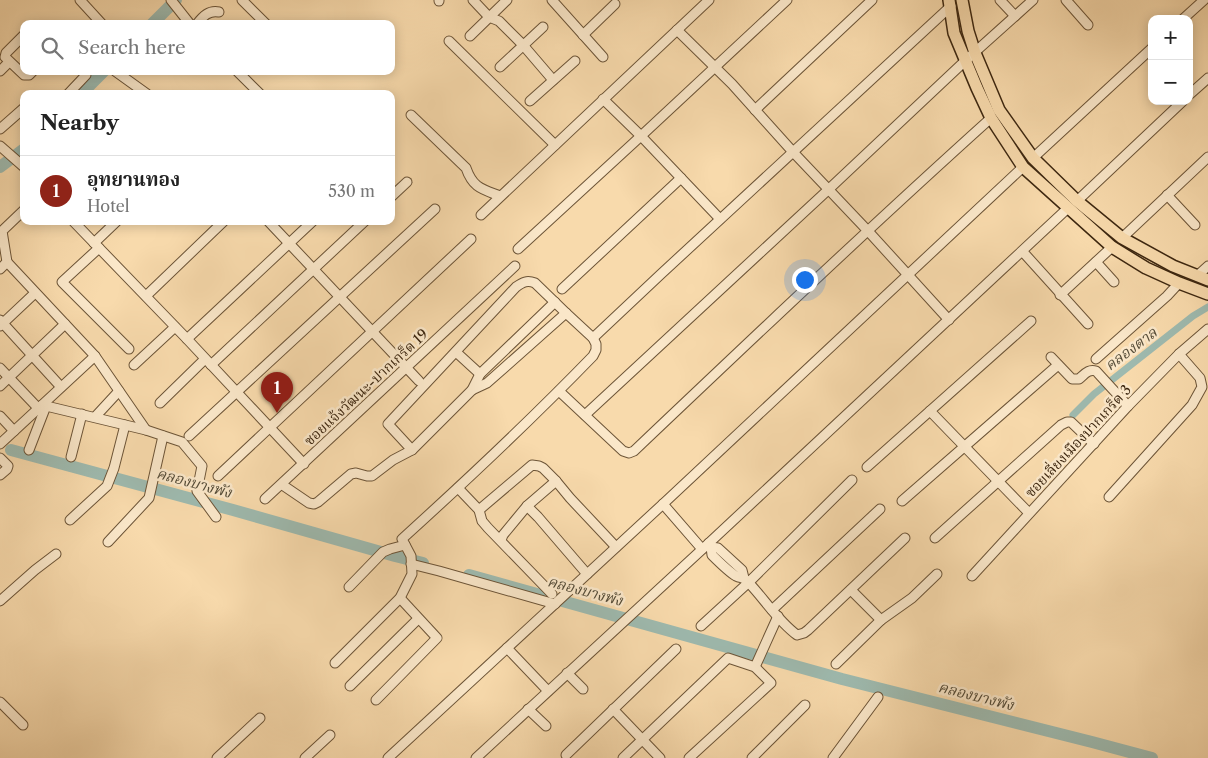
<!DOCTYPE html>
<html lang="en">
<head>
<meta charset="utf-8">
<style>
  :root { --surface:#fff; --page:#f2f2f2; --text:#222; --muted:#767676; --line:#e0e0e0; --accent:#8f2418 }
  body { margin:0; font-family:"Libre Caslon Text","Noto Serif Thai",serif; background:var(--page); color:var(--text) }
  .controls { position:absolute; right:15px; top:15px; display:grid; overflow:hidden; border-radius:10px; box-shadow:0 2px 12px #0003 }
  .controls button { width:45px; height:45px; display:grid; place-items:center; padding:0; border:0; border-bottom:1px solid var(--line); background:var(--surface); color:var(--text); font:25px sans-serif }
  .you { position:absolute; left:804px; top:279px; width:18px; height:18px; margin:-12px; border:4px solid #fff; border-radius:50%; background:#1a73e8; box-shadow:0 0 0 8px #1a73e833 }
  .badge { display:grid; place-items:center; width:32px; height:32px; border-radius:50%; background:var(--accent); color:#fff; font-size:16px; font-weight:700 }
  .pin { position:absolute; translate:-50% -41px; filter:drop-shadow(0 1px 2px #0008) }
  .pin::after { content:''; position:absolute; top:26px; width:18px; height:15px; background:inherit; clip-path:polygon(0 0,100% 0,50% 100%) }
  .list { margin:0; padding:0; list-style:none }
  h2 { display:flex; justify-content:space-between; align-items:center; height:65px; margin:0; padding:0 20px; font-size:21px }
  h2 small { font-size:16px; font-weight:400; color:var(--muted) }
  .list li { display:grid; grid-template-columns:32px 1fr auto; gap:15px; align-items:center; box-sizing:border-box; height:70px; padding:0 20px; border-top:1px solid var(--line) }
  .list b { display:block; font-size:19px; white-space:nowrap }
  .list p { margin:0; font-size:16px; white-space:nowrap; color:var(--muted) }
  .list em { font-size:16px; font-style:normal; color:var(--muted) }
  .icon { flex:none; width:28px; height:28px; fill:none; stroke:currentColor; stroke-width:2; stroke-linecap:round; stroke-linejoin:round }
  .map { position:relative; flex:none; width:1208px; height:758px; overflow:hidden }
  .search { position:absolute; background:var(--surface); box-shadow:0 2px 12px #0003; left:20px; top:20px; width:375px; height:55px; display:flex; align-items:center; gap:12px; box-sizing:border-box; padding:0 18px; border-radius:10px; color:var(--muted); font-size:19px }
  .panel { position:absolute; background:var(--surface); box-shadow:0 2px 12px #0003; left:20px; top:90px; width:375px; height:135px; border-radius:10px }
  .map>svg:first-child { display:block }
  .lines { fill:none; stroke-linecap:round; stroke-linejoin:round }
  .canal { stroke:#9ebaaf; stroke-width:7 }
  .river { stroke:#9ebaaf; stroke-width:12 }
  .minor-casing { stroke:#6c5437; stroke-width:11 }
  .major-casing { stroke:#3d2710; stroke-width:14 }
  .minor { stroke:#fae7c9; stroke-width:9 }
  .major { stroke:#f8daac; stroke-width:11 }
  .labels { text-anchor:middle; stroke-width:5; stroke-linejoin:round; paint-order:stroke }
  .street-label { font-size:14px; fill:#3d2710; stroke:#fae7c9 }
  .water-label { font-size:15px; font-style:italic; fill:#554c38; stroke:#fae7c9 }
</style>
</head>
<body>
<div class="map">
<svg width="1208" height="758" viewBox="0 0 1208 758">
  <rect width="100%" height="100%" fill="#f8daac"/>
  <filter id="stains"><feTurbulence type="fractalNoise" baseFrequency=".004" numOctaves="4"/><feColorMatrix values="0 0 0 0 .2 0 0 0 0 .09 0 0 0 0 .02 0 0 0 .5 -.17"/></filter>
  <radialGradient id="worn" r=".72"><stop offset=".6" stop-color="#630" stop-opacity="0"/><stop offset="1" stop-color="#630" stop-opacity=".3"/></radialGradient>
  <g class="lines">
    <!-- canal -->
    <polyline class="canal" points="1073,415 1094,394 1193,316 1208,307"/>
    <!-- river -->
    <g class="river">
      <polyline points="152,24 176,0"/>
      <polyline points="81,94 104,71"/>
      <polyline points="0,167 24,149"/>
      <polyline points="11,450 233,510 395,556 423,563"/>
      <polyline points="469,575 842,679 1092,742 1152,758"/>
    </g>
    <defs>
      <g id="minor">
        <polyline points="80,0 102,24"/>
        <polyline points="171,0 190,24"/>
        <polyline points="242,0 266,24"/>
        <polyline points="473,0 489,17 499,21 523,45 553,80"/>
        <polyline points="552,0 603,57"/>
        <polyline points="1000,0 1015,16"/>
        <polyline points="1066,0 1088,25"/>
        <polyline points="439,1 439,0"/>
        <polyline points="1183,19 1204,0"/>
        <path d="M197 24C203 16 209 10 219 12"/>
        <polyline points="677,30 732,84 793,152 868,231 949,320"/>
        <polyline points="24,35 6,53 5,57 24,75 29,75 33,71"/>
        <polyline points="583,35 615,4"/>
        <polyline points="470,36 507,0"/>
        <polyline points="449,41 555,145"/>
        <polyline points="500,67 543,27"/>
        <polyline points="0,71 9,62"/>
        <polyline points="115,71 147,94"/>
        <polyline points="237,71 260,94"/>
        <polyline points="68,94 86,75"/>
        <polyline points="1189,95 1208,78"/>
        <polyline points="603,99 641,136 720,219"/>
        <polyline points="530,101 575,61"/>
        <polyline points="755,110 872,0"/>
        <path d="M411 115 466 168C473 188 482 189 500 196"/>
        <polyline points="0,129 24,108"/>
        <polyline points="0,146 24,167"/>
        <polyline points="1033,158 1152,48"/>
        <polyline points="1167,195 1195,225"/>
        <polyline points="391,197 407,182"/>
        <polyline points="1077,201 1183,101"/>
        <polyline points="481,215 709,0"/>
        <polyline points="73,221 187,339 304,464"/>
        <polyline points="268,221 419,381"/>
        <polyline points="1122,238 1208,157"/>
        <polyline points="94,243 117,221"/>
        <polyline points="99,248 62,282 129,349"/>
        <polyline points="518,249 641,136 787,0"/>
        <polyline points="1023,252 1088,324"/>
        <polyline points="7,262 95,356 146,430"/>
        <polyline points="1096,262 1114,282"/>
        <polyline points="0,269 7,262 2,231 24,210"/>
        <polyline points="1197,276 1208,266"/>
        <polyline points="562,289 681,178"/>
        <polyline points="1060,295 1112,247"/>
        <polyline points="146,296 224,221"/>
        <polyline points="0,320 61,387"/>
        <polyline points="0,326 35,293"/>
        <polyline points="593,338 661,274 951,6"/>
        <polyline points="187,339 313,221"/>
        <polyline points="456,352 480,374"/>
        <path d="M1051 357 1072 379H1079C1085 374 1088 369 1096 371L1128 406"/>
        <polyline points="1096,359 1167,296 1179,283"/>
        <polyline points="134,365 175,327"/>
        <polyline points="211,365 365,221"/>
        <polyline points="0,368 38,408"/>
        <polyline points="0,386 65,324"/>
        <polyline points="472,390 487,383 566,313"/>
        <path d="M559 391 623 451 629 453 634 451C752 339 870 227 991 118"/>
        <polyline points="160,403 205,359"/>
        <polyline points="42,405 146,430 182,442 202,466 197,491 216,517"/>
        <polyline points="930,411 1029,513"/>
        <polyline points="585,415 829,189 965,61 1033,0"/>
        <polyline points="0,416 14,431"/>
        <polyline points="95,417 119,391"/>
        <polyline points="189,436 435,209"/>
        <polyline points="0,444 95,356"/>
        <polyline points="29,450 46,406"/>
        <polyline points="71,457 82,414"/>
        <polyline points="0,458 8,466 7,469 0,475"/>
        <polyline points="867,467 1031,321"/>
        <polyline points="218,476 471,239"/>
        <polyline points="284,486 309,503 314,504 318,502 351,474 356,473 367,476 372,476 393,460 412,450 472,390 480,374 555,302"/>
        <polyline points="458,488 479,510 482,521 488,528 552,594"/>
        <polyline points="1109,497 1192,405 1202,387 1200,378 1179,354"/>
        <polyline points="265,499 515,266"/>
        <polyline points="902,501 1058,365"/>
        <polyline points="663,504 702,549"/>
        <polyline points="527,506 538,517 587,574"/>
        <polyline points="479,510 532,465 539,466 543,468 556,481 570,498 616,547"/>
        <polyline points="70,520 107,486 114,468 125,425"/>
        <polyline points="935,538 1061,425 1067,422 1071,422 1094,444"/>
        <polyline points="501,540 503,535 527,506 556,481"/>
        <polyline points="108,542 149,498 163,436"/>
        <path d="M709 543 711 547 712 555C718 561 729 572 736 576 742 579 743 576 749 583 765 600 778 621 797 635L804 633 808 630 905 538"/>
        <polyline points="711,547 718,548 742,570 744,578"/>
        <polyline points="411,564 439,571 555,604"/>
        <polyline points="972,576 1128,406 1179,354 1208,329"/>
        <polyline points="349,587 383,552 390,549 405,545"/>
        <polyline points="851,590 881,620"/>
        <polyline points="0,601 35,570 56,554"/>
        <polyline points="772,610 880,509"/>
        <polyline points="701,626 749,582 852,480"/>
        <polyline points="507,648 548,691"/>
        <path d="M335 663 400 598 412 574 411 556 402 539C467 480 532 419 593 356L596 350V344L593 338 566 313 535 283C527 280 523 282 516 287L388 424 412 450"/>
        <polyline points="836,664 881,620 912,598 937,574"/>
        <polyline points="755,667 778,616"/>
        <polyline points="567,673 583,689"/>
        <polyline points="350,686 418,619"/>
        <polyline points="376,700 437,638 400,598"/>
        <polyline points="0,702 23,725"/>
        <polyline points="528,709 546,726"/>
        <polyline points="613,709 660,758"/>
        <polyline points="566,755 676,649"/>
        <polyline points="217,758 260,718"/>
        <polyline points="305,758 330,735"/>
        <polyline points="388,758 663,504 1023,167"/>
        <polyline points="476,758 709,543 1068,208"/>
        <polyline points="623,758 728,658 755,667 771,683 689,758"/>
        <polyline points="752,758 805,705"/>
        <polyline points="833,758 878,697"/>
      </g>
      <g id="major">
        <polyline points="949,0 954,33 977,88 991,118 1023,167 1112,247 1146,268 1179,283 1208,294"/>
        <polyline points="962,0 968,31 975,53 999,110 1033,158 1077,201 1122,238 1173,266 1208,280"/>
      </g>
    </defs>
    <!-- minor casing -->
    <use href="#minor" class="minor-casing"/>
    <!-- major casing -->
    <use href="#major" class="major-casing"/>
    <!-- minor -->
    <use href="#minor" class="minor"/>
    <!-- major -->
    <use href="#major" class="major"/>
  </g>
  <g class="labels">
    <!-- street labels -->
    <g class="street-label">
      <text transform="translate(366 387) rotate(-43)" y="5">ซอยแจ้งวัฒนะ-ปากเกร็ด 19</text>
      <text transform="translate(1078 441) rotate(-47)" y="5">ซอยเลี่ยงเมืองปากเกร็ด 3</text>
    </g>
    <!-- water labels -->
    <g class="water-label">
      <text transform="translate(1131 349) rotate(-37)" y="5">คลองตาล</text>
      <text transform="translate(194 483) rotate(15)" y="5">คลองบางพัง</text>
      <text transform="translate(585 591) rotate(15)" y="5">คลองบางพัง</text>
      <text transform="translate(976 696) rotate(14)" y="5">คลองบางพัง</text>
    </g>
  </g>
  <rect width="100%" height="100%" filter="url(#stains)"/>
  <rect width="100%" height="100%" fill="url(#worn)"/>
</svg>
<div class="controls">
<button>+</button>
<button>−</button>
</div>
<div class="you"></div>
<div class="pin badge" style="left:277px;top:413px">1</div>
<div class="search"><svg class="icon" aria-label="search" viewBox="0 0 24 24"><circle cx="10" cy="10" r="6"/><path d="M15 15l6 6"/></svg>Search here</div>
<section class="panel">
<h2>Nearby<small></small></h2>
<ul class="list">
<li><span class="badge">1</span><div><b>อุทยานทอง</b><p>Hotel</p></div><em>530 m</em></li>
</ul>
</section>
</div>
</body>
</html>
